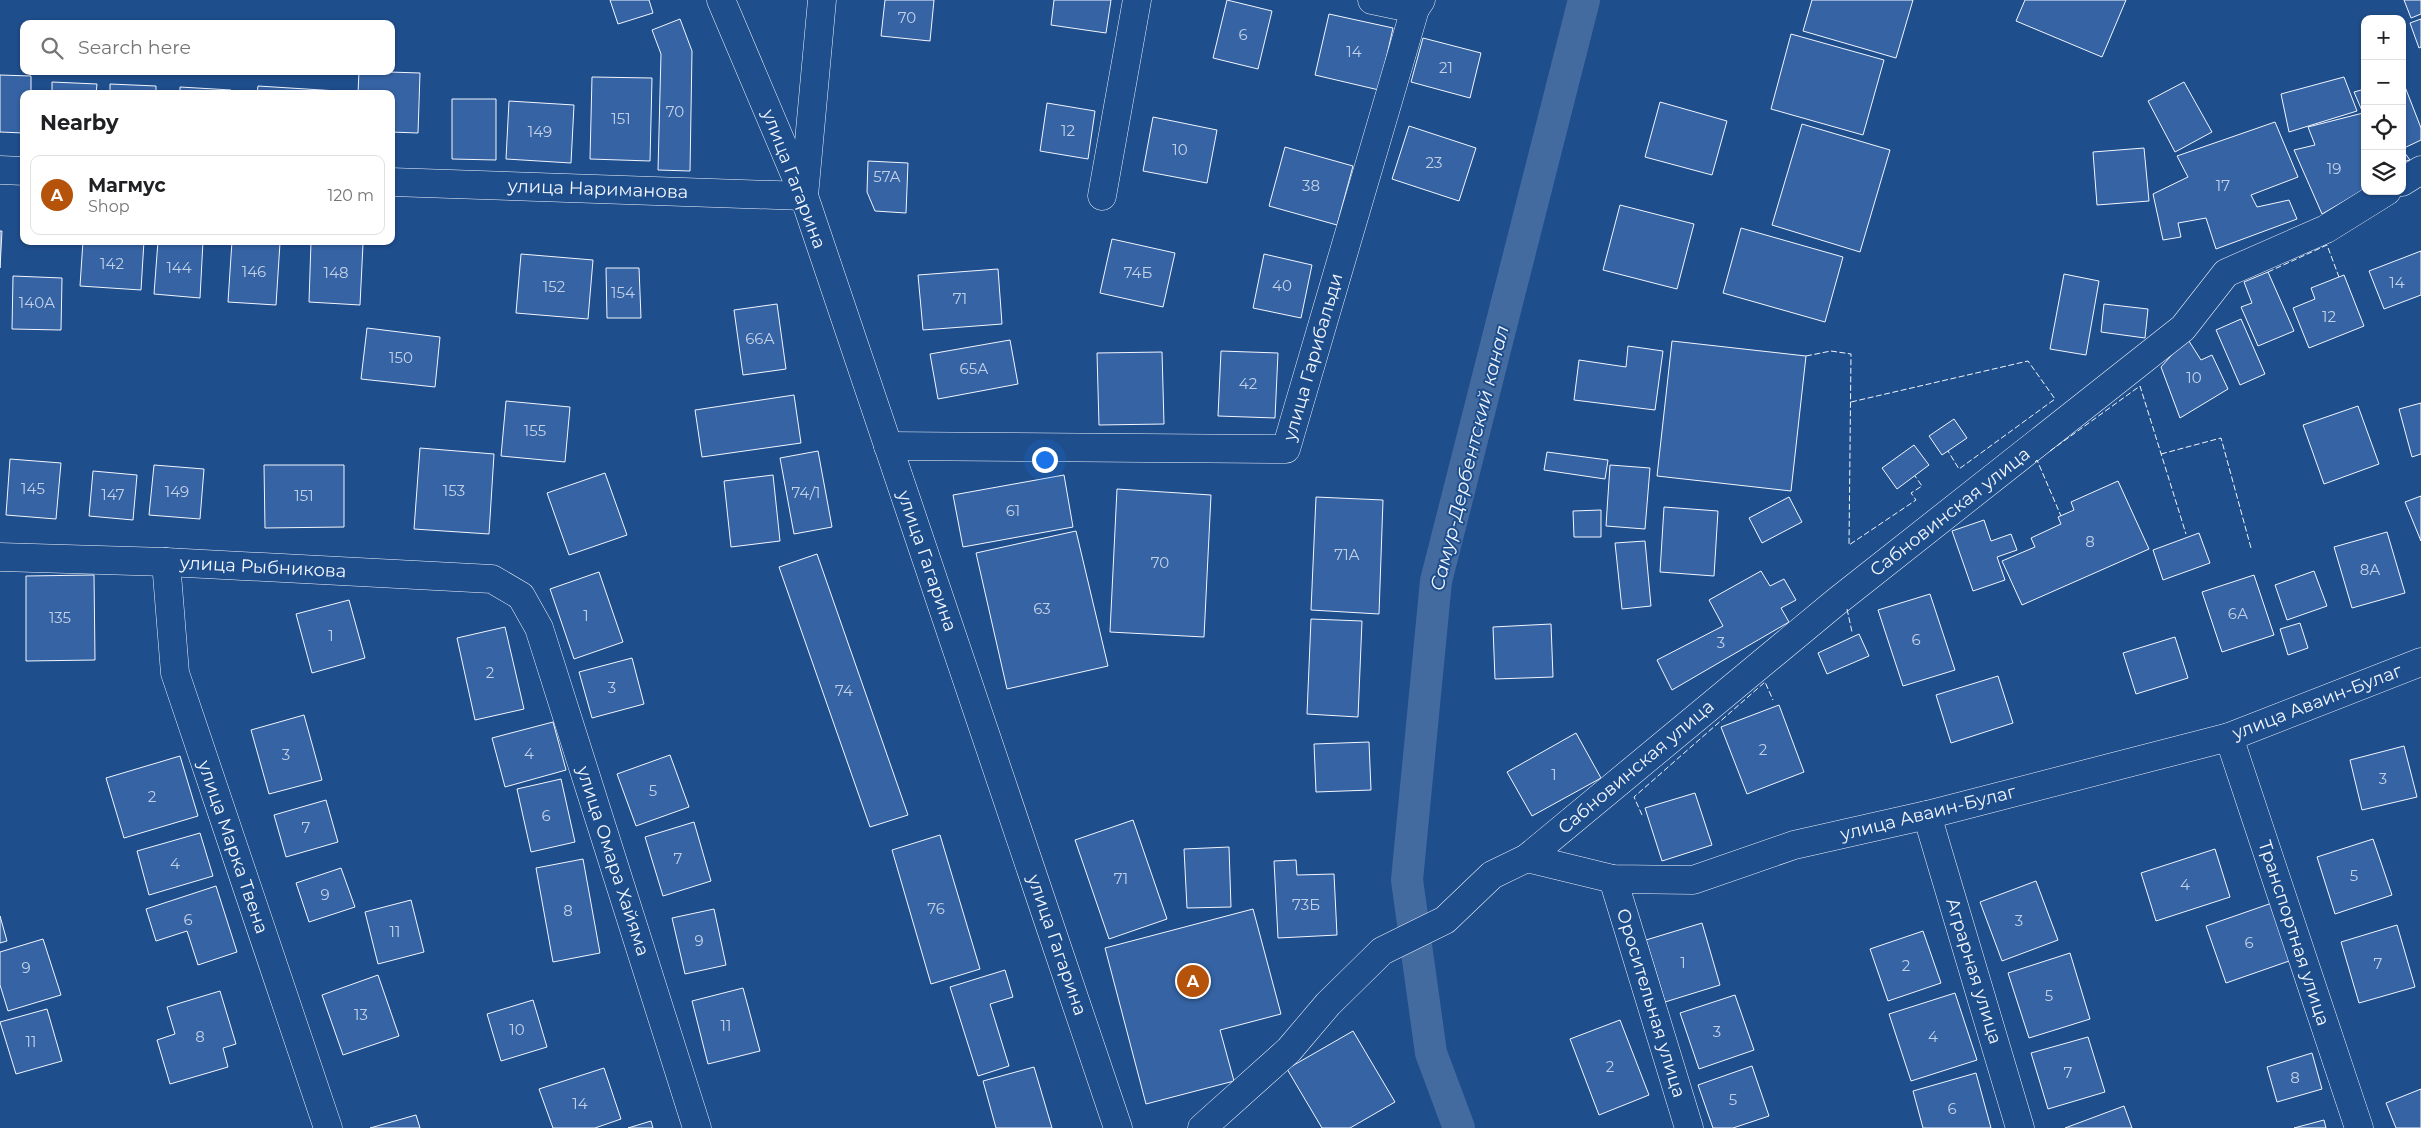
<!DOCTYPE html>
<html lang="en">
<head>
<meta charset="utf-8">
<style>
  :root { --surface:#fff; --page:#f6f6f6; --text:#202124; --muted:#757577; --line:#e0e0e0; --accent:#b45309 }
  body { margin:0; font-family:Montserrat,sans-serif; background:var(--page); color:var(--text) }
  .controls { position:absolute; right:15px; top:15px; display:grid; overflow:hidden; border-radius:10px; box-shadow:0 1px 4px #0004 }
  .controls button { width:45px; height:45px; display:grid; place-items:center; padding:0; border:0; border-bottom:1px solid var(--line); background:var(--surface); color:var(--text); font:25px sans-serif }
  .you { position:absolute; left:1044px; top:459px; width:18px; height:18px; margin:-12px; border:4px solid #fff; border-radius:50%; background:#1a73e8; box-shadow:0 0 0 8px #1a73e833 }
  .badge { display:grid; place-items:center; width:32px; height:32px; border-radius:50%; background:var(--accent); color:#fff; font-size:16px; font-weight:700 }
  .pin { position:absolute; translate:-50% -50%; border:2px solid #fff; box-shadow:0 1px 5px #0006 }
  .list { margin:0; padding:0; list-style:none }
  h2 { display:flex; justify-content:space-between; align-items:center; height:65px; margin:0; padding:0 20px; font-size:21px }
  h2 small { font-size:16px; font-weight:400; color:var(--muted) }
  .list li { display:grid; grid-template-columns:32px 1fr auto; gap:15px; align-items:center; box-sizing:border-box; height:80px; margin:0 10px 10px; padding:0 10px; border:1px solid var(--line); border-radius:10px }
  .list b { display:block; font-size:19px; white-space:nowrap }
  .list p { margin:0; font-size:16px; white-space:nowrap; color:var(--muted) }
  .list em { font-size:16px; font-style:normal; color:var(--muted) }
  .icon { flex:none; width:28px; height:28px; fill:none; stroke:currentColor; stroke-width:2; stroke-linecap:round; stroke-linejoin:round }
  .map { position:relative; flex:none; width:2421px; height:1128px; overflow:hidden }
  .search { position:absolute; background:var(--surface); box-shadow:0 1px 4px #0004; left:20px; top:20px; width:375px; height:55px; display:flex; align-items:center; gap:12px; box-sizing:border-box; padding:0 18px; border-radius:10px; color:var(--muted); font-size:19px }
  .panel { position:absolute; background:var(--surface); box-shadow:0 1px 4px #0004; left:20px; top:90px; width:375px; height:155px; border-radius:10px }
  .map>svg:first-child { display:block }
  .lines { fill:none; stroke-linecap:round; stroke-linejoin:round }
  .canal { stroke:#446ba0; stroke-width:32 }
  .building { fill:#3563a3; stroke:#f2f6ff }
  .minor-casing { stroke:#f2f6ff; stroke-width:29 }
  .major-casing { stroke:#f2f6ff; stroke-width:29 }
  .minor { stroke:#1f4e8c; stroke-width:28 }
  .major { stroke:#1f4e8c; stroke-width:28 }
  .fence { stroke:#f2f6ff; stroke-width:1; stroke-dasharray:6 2.5; stroke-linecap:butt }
  .labels { text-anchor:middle; stroke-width:4; stroke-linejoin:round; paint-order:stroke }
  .number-label { font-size:15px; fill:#c3d1e8 }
  .street-label { font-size:18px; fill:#f2f6ff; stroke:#1f4e8c }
  .water-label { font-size:19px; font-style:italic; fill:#f2f6ff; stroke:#1f4e8c }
</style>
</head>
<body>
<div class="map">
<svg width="2421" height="1128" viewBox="0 0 2421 1128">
  <rect width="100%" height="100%" fill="#1f4e8c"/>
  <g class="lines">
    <!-- canal -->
    <polyline class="canal" points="1459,1128 1431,1053 1407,880 1436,581 1584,0"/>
  </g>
  <!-- building -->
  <g class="building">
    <polygon points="610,0 649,0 653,13 618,24"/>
    <polygon points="885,0 934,0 930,41 881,36"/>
    <polygon points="1054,0 1111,0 1106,33 1051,25"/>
    <polygon points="1227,0 1272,11 1258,69 1213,58"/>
    <polygon points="1812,0 1913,0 1896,58 1803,31"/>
    <polygon points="2025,0 2126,0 2102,57 2016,21"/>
    <polygon points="2404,0 2421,0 2421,14 2411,18"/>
    <polygon points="1329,14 1393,28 1379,90 1315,75"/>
    <polygon points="680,19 692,51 690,171 658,170 661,54 652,30"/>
    <polygon points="2421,19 2421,47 2419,48 2410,23"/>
    <polygon points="1791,34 1884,60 1863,135 1771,109"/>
    <polygon points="1423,38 1481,53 1470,98 1411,82"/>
    <polygon points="359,71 420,73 418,133 391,132 391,94 358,94"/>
    <polygon points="0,75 31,76 31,94 24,94 24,133 0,132"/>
    <polygon points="592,77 652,78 650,161 590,159"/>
    <polygon points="2344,77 2357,111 2289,132 2281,94"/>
    <polygon points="2402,79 2421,128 2421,140 2402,149 2410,160 2402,162"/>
    <polygon points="52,82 97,84 96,94 52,94"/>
    <polygon points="2184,82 2212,132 2175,152 2148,101"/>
    <polygon points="110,84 156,86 156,94 110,94"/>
    <polygon points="258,86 338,91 338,94 257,94"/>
    <polygon points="180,87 231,90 231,94 180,94"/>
    <polygon points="2365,89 2365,189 2322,214 2294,150 2315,145 2308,127 2363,113 2354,92"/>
    <polygon points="452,99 496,99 496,160 452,159"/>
    <polygon points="509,101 574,105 571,163 506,159"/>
    <polygon points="1660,102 1727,121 1712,175 1645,157"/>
    <polygon points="1047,103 1095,111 1088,159 1040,151"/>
    <polygon points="1153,117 1217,130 1207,183 1143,171"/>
    <polygon points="2275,122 2298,177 2251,195 2257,207 2289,200 2297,219 2216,249 2206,218 2178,223 2181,237 2163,240 2153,194 2188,177 2177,156"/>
    <polygon points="1802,124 1890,150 1860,252 1772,225"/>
    <polygon points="1409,126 1476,148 1459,201 1392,179"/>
    <polygon points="1285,147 1353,166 1337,225 1269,206"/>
    <polygon points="2144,148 2149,201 2097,205 2093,152"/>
    <polygon points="868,161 908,163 906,213 875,211 867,192"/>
    <polygon points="1620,205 1694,224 1677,289 1603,270"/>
    <polygon points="1741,228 1843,257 1825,322 1723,293"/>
    <polygon points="0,231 2,231 0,268"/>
    <polygon points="1112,239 1175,253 1163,307 1100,293"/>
    <polygon points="83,241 144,241 141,290 80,286"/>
    <polygon points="158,241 203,241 200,298 154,294"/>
    <polygon points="232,241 280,243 276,305 228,302"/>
    <polygon points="311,242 363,244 360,305 309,302"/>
    <polygon points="2421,251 2421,295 2384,309 2369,271"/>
    <polygon points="521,254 593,260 588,319 516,313"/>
    <polygon points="1264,254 1312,265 1301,318 1253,308"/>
    <polygon points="606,268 639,268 641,318 607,318"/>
    <polygon points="998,269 1002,324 923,330 918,275"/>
    <polygon points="2268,272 2294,331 2258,346 2241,307 2252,303 2244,282"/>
    <polygon points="2064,274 2099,281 2086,355 2050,349"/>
    <polygon points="2344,275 2364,326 2309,348 2293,308 2315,299 2311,288"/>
    <polygon points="13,276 62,278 61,330 12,329"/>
    <polygon points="777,304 786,369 743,375 734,310"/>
    <polygon points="2104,304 2148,309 2145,338 2101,332"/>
    <polygon points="2241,319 2265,374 2240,385 2216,330"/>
    <polygon points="367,328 440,337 435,387 361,379"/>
    <polygon points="2187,338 2201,360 2212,355 2228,389 2180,418 2161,367"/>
    <polygon points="1010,340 1018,384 938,399 930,354"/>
    <polygon points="1672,341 1806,356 1791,491 1657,476"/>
    <polygon points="1628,346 1663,351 1655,410 1574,400 1579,360 1626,367"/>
    <polygon points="1221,351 1278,353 1275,418 1218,416"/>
    <polygon points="1162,352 1164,424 1099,425 1097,353"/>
    <polygon points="794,395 801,443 702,457 695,410"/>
    <polygon points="506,401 570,407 565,462 501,456"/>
    <polygon points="2421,403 2421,454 2412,457 2399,409"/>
    <polygon points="2358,406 2379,464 2324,484 2303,425"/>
    <polygon points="1954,419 1967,438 1942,455 1929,436"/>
    <polygon points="1914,445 1929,465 1897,489 1882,468"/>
    <polygon points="420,448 494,454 489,534 414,529"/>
    <polygon points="818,451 832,527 794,534 780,458"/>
    <polygon points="1547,452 1608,460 1605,479 1544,470"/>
    <polygon points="10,459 61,463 56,519 6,515"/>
    <polygon points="154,465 204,469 200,519 149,515"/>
    <polygon points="264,465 344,465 344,527 265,528"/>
    <polygon points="1610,465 1650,468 1645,529 1606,526"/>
    <polygon points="93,471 137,475 133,520 89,516"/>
    <polygon points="605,473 627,535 569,555 547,493"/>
    <polygon points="773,475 780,541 731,547 724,481"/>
    <polygon points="1064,475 1073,527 963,547 953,495"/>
    <polygon points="2118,481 2149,549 2022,605 2002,561 2035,547 2031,538 2061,524 2058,517 2074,510 2071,502"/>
    <polygon points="1117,489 1211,495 1204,637 1110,632"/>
    <polygon points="2421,496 2421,541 2405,502"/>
    <polygon points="1316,497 1383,500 1379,614 1311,610"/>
    <polygon points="1789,497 1802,522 1762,543 1749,518"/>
    <polygon points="1664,507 1718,511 1714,576 1660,572"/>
    <polygon points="1601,510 1601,537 1574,537 1573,511"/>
    <polygon points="1984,520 1991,541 2011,534 2017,550 1997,557 2005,580 1973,591 1952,531"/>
    <polygon points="1076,531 1108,666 1007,689 976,553"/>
    <polygon points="2387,532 2405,593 2352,608 2334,547"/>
    <polygon points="2199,533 2210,563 2163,580 2153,550"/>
    <polygon points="1645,541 1651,606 1622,609 1615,543"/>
    <polygon points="817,554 908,815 870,827 779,567"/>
    <polygon points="1761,571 1770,586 1784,579 1796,600 1781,608 1789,622 1672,690 1657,660 1723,626 1709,600"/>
    <polygon points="2314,571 2327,606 2287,620 2275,585"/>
    <polygon points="599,572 623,642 574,659 550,589"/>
    <polygon points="94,575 95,660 26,661 26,576"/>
    <polygon points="2254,575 2274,635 2222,652 2202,592"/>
    <polygon points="1930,594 1955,670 1903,686 1878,610"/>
    <polygon points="349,600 365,658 312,673 296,614"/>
    <polygon points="1311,619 1362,621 1358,717 1307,714"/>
    <polygon points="2300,623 2308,648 2288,655 2280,629"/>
    <polygon points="1551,624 1553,677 1495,679 1493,627"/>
    <polygon points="505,627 524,709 475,720 457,638"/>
    <polygon points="1859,634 1869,656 1827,674 1818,653"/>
    <polygon points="2175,637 2188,678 2136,694 2123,653"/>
    <polygon points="632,658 644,704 592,718 579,672"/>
    <polygon points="1998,676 2013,723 1951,743 1936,695"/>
    <polygon points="1779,705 1804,772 1747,794 1721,727"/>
    <polygon points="304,715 322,780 269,794 251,730"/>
    <polygon points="553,722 566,770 505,787 492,738"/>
    <polygon points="1576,733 1601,778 1532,816 1507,772"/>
    <polygon points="1369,742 1371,790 1316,792 1314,744"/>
    <polygon points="2404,746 2417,797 2362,810 2350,760"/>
    <polygon points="670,755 689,807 636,826 617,774"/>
    <polygon points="180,756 198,816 124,838 106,778"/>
    <polygon points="561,779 575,842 531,852 517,789"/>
    <polygon points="1695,793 1712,845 1662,861 1645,808"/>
    <polygon points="326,800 338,842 286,857 274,815"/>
    <polygon points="1133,820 1167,919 1109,939 1075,840"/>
    <polygon points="694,822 711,881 663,896 645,837"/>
    <polygon points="200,833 213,876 149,895 137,851"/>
    <polygon points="940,835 980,969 931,984 892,850"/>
    <polygon points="2373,839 2392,895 2335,914 2317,857"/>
    <polygon points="1229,847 1231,907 1187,908 1184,849"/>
    <polygon points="2215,849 2230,897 2156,921 2141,873"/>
    <polygon points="583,859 600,953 553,962 536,868"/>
    <polygon points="1296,860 1297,875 1334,874 1337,935 1278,938 1274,861"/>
    <polygon points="341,868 355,907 309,922 296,883"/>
    <polygon points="2036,881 2058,940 2002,961 1980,902"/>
    <polygon points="216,886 237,952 198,965 187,931 156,941 146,909"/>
    <polygon points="411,900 424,952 378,964 365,912"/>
    <polygon points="2272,903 2292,960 2226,983 2206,926"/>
    <polygon points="714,909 726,965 685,974 672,918"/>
    <polygon points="1253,909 1281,1014 1220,1030 1234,1081 1146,1104 1105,948"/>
    <polygon points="0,916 7,941 0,943"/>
    <polygon points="1702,923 1720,985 1665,1002 1646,940"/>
    <polygon points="2397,925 2415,987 2359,1003 2341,942"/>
    <polygon points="1923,931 1941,983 1888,1001 1870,949"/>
    <polygon points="43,939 61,995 8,1011 0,985 0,952"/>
    <polygon points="2070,953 2090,1019 2029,1038 2008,973"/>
    <polygon points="1005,970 1013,997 990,1004 1009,1066 978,1076 950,987"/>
    <polygon points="378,975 399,1036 343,1055 322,995"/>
    <polygon points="743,988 760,1051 708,1064 692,1001"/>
    <polygon points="220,991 236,1044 223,1048 228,1067 170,1084 157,1040 175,1034 167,1007"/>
    <polygon points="1955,993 1977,1060 1911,1081 1889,1014"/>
    <polygon points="1735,995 1754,1050 1699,1069 1680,1013"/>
    <polygon points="533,1000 547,1047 501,1061 487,1014"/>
    <polygon points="47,1009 62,1061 16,1074 0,1022"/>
    <polygon points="1620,1020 1649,1095 1599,1115 1570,1039"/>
    <polygon points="1353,1031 1395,1102 1350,1128 1322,1128 1287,1069"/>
    <polygon points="2088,1037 2105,1092 2048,1109 2031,1053"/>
    <polygon points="2312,1053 2322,1089 2277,1102 2267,1067"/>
    <polygon points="1752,1066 1769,1116 1733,1128 1713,1128 1698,1085"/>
    <polygon points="1034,1067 1052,1128 996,1128 983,1081"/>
    <polygon points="604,1068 621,1119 595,1128 553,1128 539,1089"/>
    <polygon points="1976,1073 1991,1128 1923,1128 1913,1091"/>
    <polygon points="2421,1089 2421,1128 2396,1128 2386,1103"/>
    <polygon points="2124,1106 2132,1128 2065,1128"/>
    <polygon points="416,1115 420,1128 370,1128"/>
    <polygon points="2324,1120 2326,1128 2294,1128"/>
    <polygon points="651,1121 653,1128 628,1128"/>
  </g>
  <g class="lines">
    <defs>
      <g id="minor">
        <polyline points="1372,0 1415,9"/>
        <polyline points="0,170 24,171"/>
        <polyline points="391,182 804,196 822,0"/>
        <polyline points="2402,182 2421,170"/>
        <polyline points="1102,196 1137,0"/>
        <polyline points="888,446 1286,449 1415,9 1421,0"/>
        <polyline points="0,557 166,562 492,579 521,596 539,628 697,1128"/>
        <polyline points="166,562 175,673 328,1128"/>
        <polyline points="2229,737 2359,1128"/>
        <polyline points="1927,815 2020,1128"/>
        <polyline points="1527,858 1836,602 2183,328 2226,273 2326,229 2387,191"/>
        <polyline points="1613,879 1689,1128"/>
        <polyline points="1202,1128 1289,1050 1328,1004 1382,951 1445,920 1492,875 1527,858 1613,879 1693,880 1794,845 1927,815 2229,737 2421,662"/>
      </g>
      <polyline id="major" points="721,0 804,196 1118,1128"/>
    </defs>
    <!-- minor casing -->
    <use href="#minor" class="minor-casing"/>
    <!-- major casing -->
    <use href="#major" class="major-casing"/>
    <!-- minor -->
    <use href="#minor" class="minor"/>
    <!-- major -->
    <use href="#major" class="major"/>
    <!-- fence -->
    <g class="fence">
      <polyline points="2268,272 2327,245 2339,277"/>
      <polyline points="1806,356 1831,351 1851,354 1849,545 1916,500 1911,493 1922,486 1915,476"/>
      <polyline points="1851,402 2028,361 2055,399 1959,469 1948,451"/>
      <polyline points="2050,451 2140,386 2186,534"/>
      <polyline points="2161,454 2221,438 2251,548"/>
      <polyline points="2035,462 2037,460 2061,516"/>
      <polyline points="1847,609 1852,632"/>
      <polyline points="1642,815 1634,797 1765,682 1773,700"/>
    </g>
  </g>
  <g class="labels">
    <!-- number labels -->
    <g class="number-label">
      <text x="907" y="23">70</text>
      <text x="1243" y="40">6</text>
      <text x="1354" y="57">14</text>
      <text x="1446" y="73">21</text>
      <text x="675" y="117">70</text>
      <text x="621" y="124">151</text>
      <text x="1068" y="136">12</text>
      <text x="540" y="137">149</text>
      <text x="1180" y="155">10</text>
      <text x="1434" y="168">23</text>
      <text x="2334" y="174">19</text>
      <text x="887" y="182">57А</text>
      <text x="1311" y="191">38</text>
      <text x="2223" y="191">17</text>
      <text x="112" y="269">142</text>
      <text x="179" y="273">144</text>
      <text x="254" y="277">146</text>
      <text x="336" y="278">148</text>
      <text x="1138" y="278">74Б</text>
      <text x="2397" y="288">14</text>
      <text x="1282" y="291">40</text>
      <text x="554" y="292">152</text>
      <text x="623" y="298">154</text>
      <text x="960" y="304">71</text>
      <text x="37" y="308">140А</text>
      <text x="2329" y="322">12</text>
      <text x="760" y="344">66А</text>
      <text x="401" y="363">150</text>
      <text x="974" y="374">65А</text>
      <text x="2194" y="383">10</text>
      <text x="1248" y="389">42</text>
      <text x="535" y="436">155</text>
      <text x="33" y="494">145</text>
      <text x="454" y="496">153</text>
      <text x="177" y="497">149</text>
      <text x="806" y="498">74/1</text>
      <text x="113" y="500">147</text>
      <text x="304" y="501">151</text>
      <text x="1013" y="516">61</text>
      <text x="2090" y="547">8</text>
      <text x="1347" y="560">71А</text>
      <text x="1160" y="568">70</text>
      <text x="2370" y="575">8А</text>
      <text x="1042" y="614">63</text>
      <text x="2238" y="619">6А</text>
      <text x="586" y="621">1</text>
      <text x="60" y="623">135</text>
      <text x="331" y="641">1</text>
      <text x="1916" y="645">6</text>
      <text x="1721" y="648">3</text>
      <text x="490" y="678">2</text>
      <text x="612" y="693">3</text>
      <text x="844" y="696">74</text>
      <text x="1763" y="755">2</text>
      <text x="529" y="759">4</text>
      <text x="286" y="760">3</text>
      <text x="1554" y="780">1</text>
      <text x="2383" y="784">3</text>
      <text x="653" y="796">5</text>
      <text x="152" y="802">2</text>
      <text x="546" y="821">6</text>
      <text x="306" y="833">7</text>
      <text x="678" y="864">7</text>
      <text x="175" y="869">4</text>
      <text x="2354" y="881">5</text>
      <text x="1121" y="884">71</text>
      <text x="2185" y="890">4</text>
      <text x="325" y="900">9</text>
      <text x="1306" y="910">73Б</text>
      <text x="936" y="914">76</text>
      <text x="568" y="916">8</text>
      <text x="188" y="925">6</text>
      <text x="2019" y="926">3</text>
      <text x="395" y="937">11</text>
      <text x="699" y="946">9</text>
      <text x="2249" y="948">6</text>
      <text x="1683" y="968">1</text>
      <text x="2378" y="969">7</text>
      <text x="1906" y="971">2</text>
      <text x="26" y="973">9</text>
      <text x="2049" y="1001">5</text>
      <text x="361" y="1020">13</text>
      <text x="726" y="1031">11</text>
      <text x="517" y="1035">10</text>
      <text x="1717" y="1037">3</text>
      <text x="200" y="1042">8</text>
      <text x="1933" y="1042">4</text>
      <text x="31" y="1047">11</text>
      <text x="1610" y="1072">2</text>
      <text x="2068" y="1078">7</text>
      <text x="2295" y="1083">8</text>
      <text x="1733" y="1105">5</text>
      <text x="580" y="1109">14</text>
      <text x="1952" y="1114">6</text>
    </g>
    <!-- street labels -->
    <g class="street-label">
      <text transform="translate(794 179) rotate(69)" y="6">улица Гагарина</text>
      <text transform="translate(598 189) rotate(2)" y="6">улица Нариманова</text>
      <text transform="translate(1313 357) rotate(-74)" y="6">улица Гарибальди</text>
      <text transform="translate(1950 512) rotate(-38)" y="6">Сабновинская улица</text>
      <text transform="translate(927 561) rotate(71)" y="6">улица Гагарина</text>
      <text transform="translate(263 567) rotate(3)" y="6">улица Рыбникова</text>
      <text transform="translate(2317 702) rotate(-21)" y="6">улица Аваин-Булаг</text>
      <text transform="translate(1636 767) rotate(-40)" y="6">Сабновинская улица</text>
      <text transform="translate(1928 813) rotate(-14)" y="6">улица Аваин-Булаг</text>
      <text transform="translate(233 847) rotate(71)" y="6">улица Марка Твена</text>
      <text transform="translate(613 861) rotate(72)" y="6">улица Омара Хайяма</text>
      <text transform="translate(2294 933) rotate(72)" y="6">Транспортная улица</text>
      <text transform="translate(1057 945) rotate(71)" y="6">улица Гагарина</text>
      <text transform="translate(1974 971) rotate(73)" y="6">Аграрная улица</text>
      <text transform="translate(1651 1003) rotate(73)" y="6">Оросительная улица</text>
    </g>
    <!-- water labels -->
    <g class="water-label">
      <text transform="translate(1469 458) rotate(-76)" y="7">Самур-Дербентский канал</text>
    </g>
  </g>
</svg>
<div class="controls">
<button>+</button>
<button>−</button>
<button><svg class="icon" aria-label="locate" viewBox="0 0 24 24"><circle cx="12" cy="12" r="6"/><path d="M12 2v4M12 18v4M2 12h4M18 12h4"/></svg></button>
<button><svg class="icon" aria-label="layers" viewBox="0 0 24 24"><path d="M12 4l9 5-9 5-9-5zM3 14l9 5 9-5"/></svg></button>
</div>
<div class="you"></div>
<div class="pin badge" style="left:1193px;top:981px">A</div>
<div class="search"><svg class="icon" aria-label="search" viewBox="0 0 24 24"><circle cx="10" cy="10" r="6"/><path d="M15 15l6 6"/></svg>Search here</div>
<section class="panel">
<h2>Nearby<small></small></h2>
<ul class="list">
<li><span class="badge">A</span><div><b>Магмус</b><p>Shop</p></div><em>120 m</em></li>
</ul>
</section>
</div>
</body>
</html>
